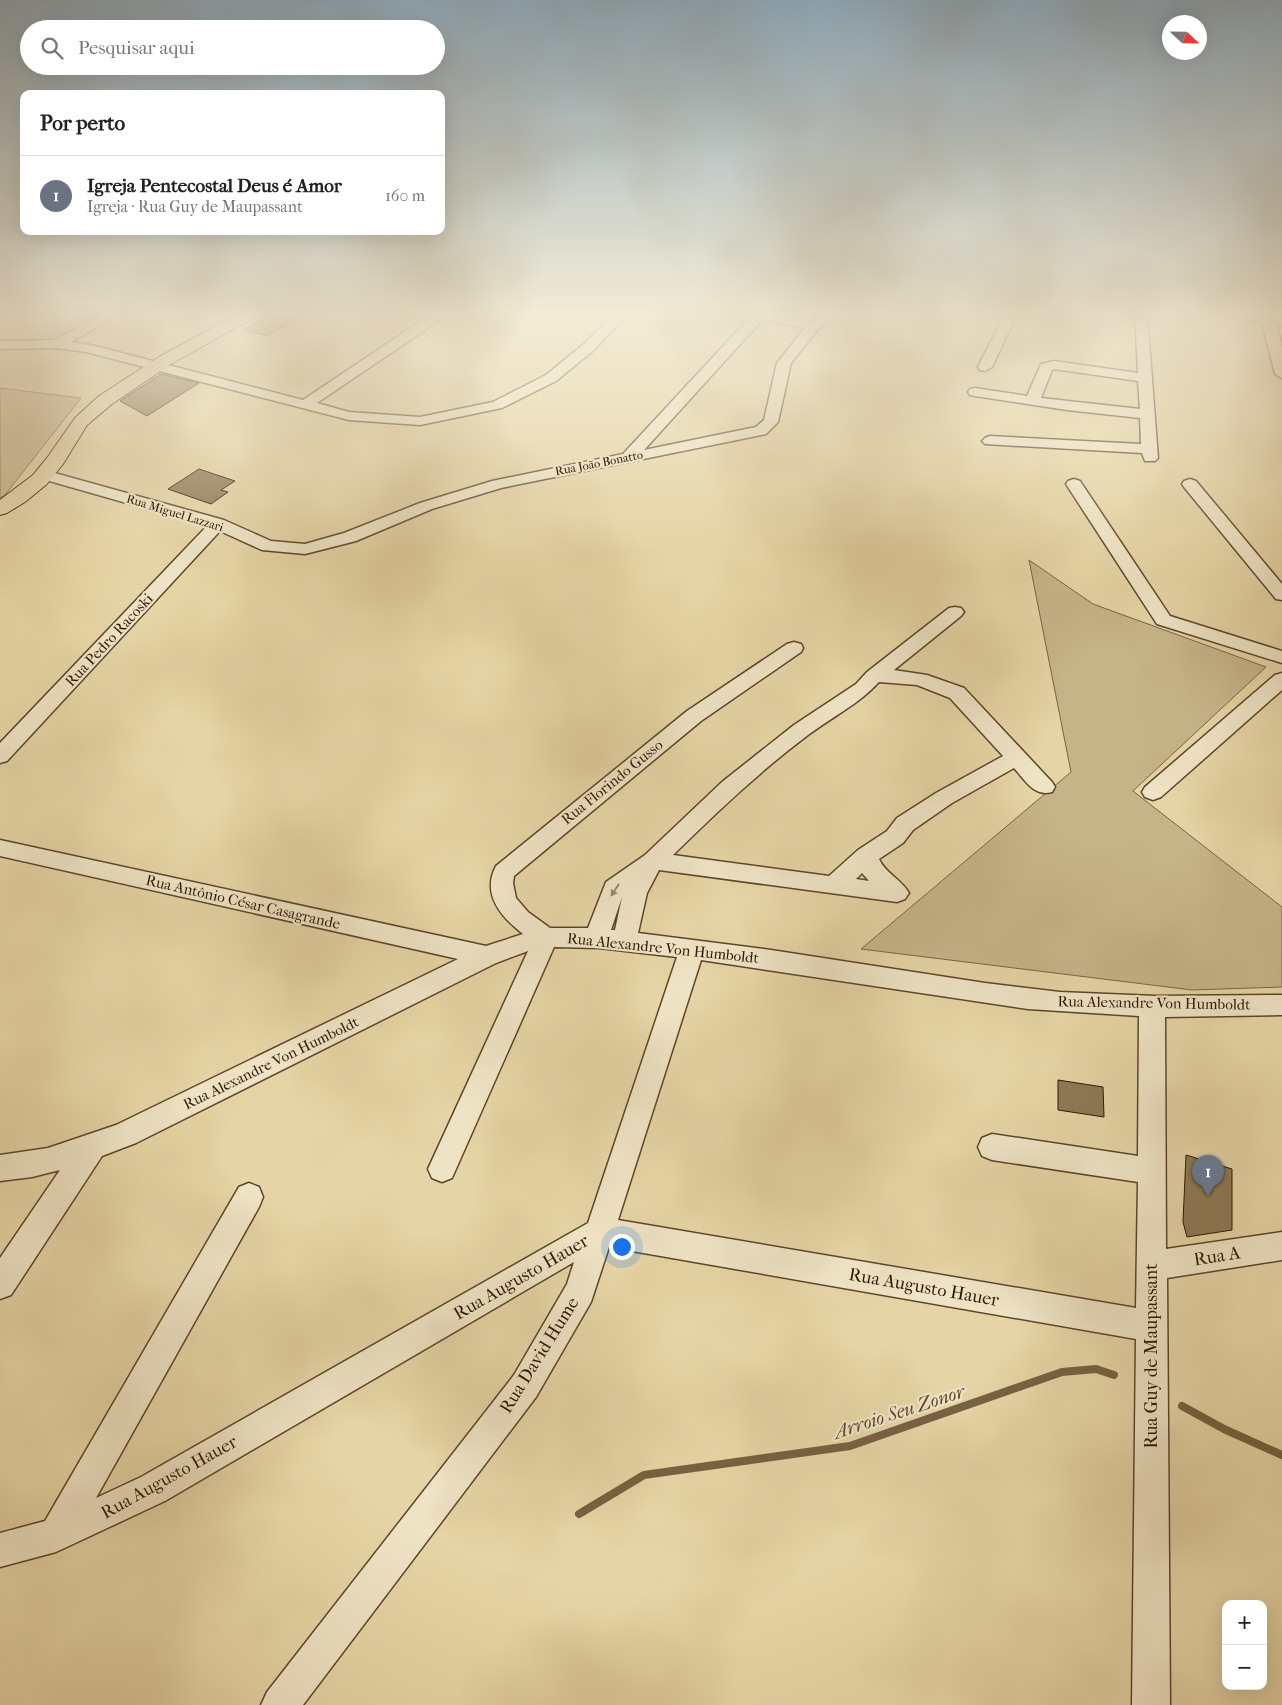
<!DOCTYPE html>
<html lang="pt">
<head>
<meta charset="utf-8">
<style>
  :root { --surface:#fff; --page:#f2f2f2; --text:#222; --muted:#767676; --line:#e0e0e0; --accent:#8f2418 }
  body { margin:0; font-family:"IM FELL French Canon",serif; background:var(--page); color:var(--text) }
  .controls { position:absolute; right:15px; bottom:15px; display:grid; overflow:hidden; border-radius:10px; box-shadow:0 5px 20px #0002 }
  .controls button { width:45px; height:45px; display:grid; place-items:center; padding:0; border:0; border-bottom:1px solid var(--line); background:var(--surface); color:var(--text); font:25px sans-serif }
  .compass { position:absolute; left:1162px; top:15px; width:45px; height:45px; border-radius:50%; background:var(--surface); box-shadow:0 5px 20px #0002; rotate:112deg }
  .you { position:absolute; left:621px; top:1246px; width:18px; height:18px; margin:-12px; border:4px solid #fff; border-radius:50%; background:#1a73e8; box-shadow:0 0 0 8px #1a73e833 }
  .badge { display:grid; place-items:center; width:32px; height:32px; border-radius:50%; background:var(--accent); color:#fff; font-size:16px; font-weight:700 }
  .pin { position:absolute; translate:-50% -41px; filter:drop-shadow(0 1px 2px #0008) }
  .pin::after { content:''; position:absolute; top:26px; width:18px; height:15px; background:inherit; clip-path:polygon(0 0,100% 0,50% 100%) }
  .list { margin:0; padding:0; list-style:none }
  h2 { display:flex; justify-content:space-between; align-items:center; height:65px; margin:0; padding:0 20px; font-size:21px }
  h2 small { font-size:16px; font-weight:400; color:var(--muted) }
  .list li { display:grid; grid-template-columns:32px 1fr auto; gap:15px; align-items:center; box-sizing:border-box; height:80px; padding:0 20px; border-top:1px solid var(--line) }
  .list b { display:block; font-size:19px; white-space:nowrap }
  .list p { margin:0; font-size:16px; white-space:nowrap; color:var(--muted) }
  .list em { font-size:16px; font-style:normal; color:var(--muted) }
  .icon { flex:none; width:28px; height:28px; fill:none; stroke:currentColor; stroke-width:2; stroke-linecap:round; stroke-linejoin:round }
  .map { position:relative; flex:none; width:1282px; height:1705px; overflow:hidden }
  .search { position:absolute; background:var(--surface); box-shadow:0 5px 20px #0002; left:20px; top:20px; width:425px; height:55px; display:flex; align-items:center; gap:12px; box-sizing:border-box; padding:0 18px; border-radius:28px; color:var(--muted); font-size:19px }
  .panel { position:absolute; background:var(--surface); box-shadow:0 5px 20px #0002; left:20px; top:90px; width:425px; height:145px; border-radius:10px }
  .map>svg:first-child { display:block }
  .green { fill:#c6b489; stroke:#7a6544 }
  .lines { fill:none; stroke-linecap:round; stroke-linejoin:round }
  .stream { stroke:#776141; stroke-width:8 }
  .building { fill:#8d7956; stroke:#2e1600 }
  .minor-casing { stroke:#5c4629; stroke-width:3 }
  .major-casing { stroke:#2e1600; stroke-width:2 }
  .minor { fill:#eee3c4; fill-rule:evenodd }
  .major { fill:#e5d4a5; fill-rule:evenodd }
  .oneway { fill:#98876c }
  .labels { text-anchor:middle; stroke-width:4.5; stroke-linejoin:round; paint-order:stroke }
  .far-street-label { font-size:12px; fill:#2e1600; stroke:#eee3c4 }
  .street-label { font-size:15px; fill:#2e1600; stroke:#eee3c4 }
  .near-street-label { font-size:18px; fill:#2e1600; stroke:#eee3c4 }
  .near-water-label { font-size:19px; font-style:italic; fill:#5e482c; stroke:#eee3c4 }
</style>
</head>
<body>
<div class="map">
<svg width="1282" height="1705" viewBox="0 0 1282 1705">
  <rect width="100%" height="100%" fill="#e5d4a5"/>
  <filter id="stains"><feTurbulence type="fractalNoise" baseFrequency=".004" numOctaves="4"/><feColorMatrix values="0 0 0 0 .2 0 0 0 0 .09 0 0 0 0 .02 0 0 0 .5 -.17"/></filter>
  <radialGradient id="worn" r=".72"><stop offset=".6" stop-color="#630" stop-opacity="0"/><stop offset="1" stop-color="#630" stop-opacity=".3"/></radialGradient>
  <!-- green -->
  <g class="green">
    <polygon points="0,388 81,398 5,495 0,498"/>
    <polygon points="1029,560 1093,604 1266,667 1133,791 1282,907 1282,987 1192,990 861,949 1071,772"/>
  </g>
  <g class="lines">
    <!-- stream -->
    <g class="stream">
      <polyline points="1182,1406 1224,1429 1282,1455"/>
      <polyline points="579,1514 644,1475 850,1446 1062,1372 1096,1369 1114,1375"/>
    </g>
  </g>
  <!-- building -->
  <g class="building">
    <polygon points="272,314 303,314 268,336 243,330"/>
    <polygon points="161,374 199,383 147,416 120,401"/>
    <polygon points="199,469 235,481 221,490 228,492 211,504 168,489"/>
    <polygon points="1058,1080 1103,1087 1104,1117 1058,1110"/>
    <polygon points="1186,1155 1232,1169 1232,1230 1187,1237 1183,1222"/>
  </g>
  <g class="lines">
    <defs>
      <g id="minor">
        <polygon points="105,314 120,314 71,342 91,345 303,400 431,314 445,314 444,317 317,403 349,412 420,417 493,402 546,375 585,343 614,314 627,314 595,349 556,381 502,408 420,425 349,420 86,352 57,348 0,349 0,341 54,340"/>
        <path d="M753 314H776L811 322 821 314H835L818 329 791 363 778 422 766 434 501 488 432 509 356 541 305 554 262 550 220 531 7 761 0 763V743L207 526 39 478 37 475 39 472H51L224 520 271 541 305 544 344 533 420 503 492 481 623 454ZM763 319 805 328 777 363 764 420 756 427 644 450Z"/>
        <polygon points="1005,314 1017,314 992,367 985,371 980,370 978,367"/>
        <path d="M1135 314H1147L1158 458 1155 461H1145L1142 453 985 444 982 441 985 438 990 436 1141 444 1140 418 1067 410 975 396 970 395 968 392 970 389 975 388 1027 396 1041 364 1054 361 1138 373ZM1054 369 1138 381 1140 409 1041 398 1052 370Z"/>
        <polygon points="1226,314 1262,314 1282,316 1282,324 1276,323 1282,347 1282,378 1275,374 1262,322 1232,318 1227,317"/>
        <polygon points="1074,479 1080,481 1170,616 1282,651 1282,663 1157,624 1066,484 1068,481"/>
        <polygon points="1190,479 1196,481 1282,584 1282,600 1276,599 1184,487 1182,484 1184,481"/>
        <path d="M955 607 961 608 964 612 961 616 894 670 927 675 964 688 1052 782 1055 787 1052 792C1034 797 1025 780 1014 768L952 803 913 830 903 843 879 859C885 873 901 879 909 893L905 899 897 902 659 870 647 893 638 933 771 950 985 983 1060 992 1155 996 1282 995V1015L1165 1017 1166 1249 1282 1232V1260L1167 1278 1170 1705H1132L1136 1339 609 1247 591 1302 536 1397 303 1705H261L267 1692 514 1375 567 1284 574 1262 165 1501 56 1552 0 1567V1533L45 1521 239 1187 249 1183 259 1187 263 1197 259 1207 96 1498 141 1477 588 1223 677 957 599 948 554 947 452 1178 442 1182 432 1178 428 1169 528 951 496 963 136 1143 102 1156 11 1295 0 1299V1258L60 1170 32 1177 0 1181V1155L48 1148 116 1125 458 959 0 856V840L486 946 523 934C501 917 481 894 496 866L687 711 787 644 794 642 801 644 803 648 801 652 701 721 514 876 513 883 516 898 528 912 550 928H588L606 882 645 855 722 782 794 725 856 684 867 672 949 608ZM879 682 917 685 950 698 1003 756 936 793 897 818 887 831 858 850 829 876 673 855C716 813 760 771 808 735 832 717 859 704 879 682ZM862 873 869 881 856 879ZM622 897 615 930H611ZM701 960 1028 1009 1139 1016 1138 1156 992 1134 982 1138 978 1147 982 1156 992 1160 1138 1182 1136 1308 618 1220Z"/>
        <polygon points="1282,673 1282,690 1161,797 1153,800 1145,797 1142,792 1145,787 1275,675"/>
      </g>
      <polygon id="major" points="238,314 257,314 255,317 171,364 112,404 87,425 63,464 47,484 25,502 7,513 0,515 0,500 33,475 47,458 75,418 99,396 159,357"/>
    </defs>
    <!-- minor casing -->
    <use href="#minor" class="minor-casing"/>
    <!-- major casing -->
    <use href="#major" class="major-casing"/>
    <!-- minor -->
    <use href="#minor" class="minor"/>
    <!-- major -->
    <use href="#major" class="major"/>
  </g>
  <!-- one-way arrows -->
  <defs><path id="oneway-solid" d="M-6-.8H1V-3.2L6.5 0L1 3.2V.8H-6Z" transform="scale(1.25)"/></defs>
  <use class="oneway" href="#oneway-solid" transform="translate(615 890) rotate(123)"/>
  <!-- sky -->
  <linearGradient id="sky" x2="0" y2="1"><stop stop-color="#8ea7b7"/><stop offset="0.57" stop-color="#f3ecd6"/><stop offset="1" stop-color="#f3ecd6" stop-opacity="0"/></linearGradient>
  <rect width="1282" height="552" fill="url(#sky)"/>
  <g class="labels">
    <!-- far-street labels -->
    <g class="far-street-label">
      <text transform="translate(599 463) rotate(-11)" y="4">Rua João Bonatto</text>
      <text transform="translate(175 513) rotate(17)" y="4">Rua Miguel Lazzari</text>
    </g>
    <!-- street labels -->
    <g class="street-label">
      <text transform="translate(109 640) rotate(-47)" y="5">Rua Pedro Racoski</text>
      <text transform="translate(612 782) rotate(-39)" y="5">Rua Florindo Gusso</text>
      <text transform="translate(243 902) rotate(13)" y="5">Rua Antônio César Casagrande</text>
      <text transform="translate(663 948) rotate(6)" y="5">Rua Alexandre Von Humboldt</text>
      <text transform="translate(1154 1003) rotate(1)" y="5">Rua Alexandre Von Humboldt</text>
      <text transform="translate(271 1063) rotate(-26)" y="5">Rua Alexandre Von Humboldt</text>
    </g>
    <!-- near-street labels -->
    <g class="near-street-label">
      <text transform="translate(1217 1256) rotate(-9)" y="6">Rua A</text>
      <text transform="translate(521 1277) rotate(-30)" y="6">Rua Augusto Hauer</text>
      <text transform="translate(924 1287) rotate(10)" y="6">Rua Augusto Hauer</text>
      <text transform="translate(539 1355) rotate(-58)" y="6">Rua David Hume</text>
      <text transform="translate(1151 1356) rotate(-90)" y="6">Rua Guy de Maupassant</text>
      <text transform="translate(169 1477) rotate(-29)" y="6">Rua Augusto Hauer</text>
    </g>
    <!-- near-water labels -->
    <g class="near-water-label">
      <text transform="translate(899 1411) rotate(-18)" y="7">Arroio Seu Zonor</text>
    </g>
  </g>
  <rect width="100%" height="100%" filter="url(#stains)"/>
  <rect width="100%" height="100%" fill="url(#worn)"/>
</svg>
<div class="controls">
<button>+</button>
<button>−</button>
</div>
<svg class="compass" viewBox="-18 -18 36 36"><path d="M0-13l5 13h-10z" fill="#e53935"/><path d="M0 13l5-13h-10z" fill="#767676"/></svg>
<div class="you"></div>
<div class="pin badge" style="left:1208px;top:1196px;background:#6b7280">1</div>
<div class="search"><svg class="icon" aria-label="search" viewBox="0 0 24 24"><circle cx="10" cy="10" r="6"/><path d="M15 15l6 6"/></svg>Pesquisar aqui</div>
<section class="panel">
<h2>Por perto<small></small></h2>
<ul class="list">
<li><span class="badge" style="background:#6b7280">1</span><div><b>Igreja Pentecostal Deus é Amor</b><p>Igreja · Rua Guy de Maupassant</p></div><em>160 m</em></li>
</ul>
</section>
</div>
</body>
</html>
